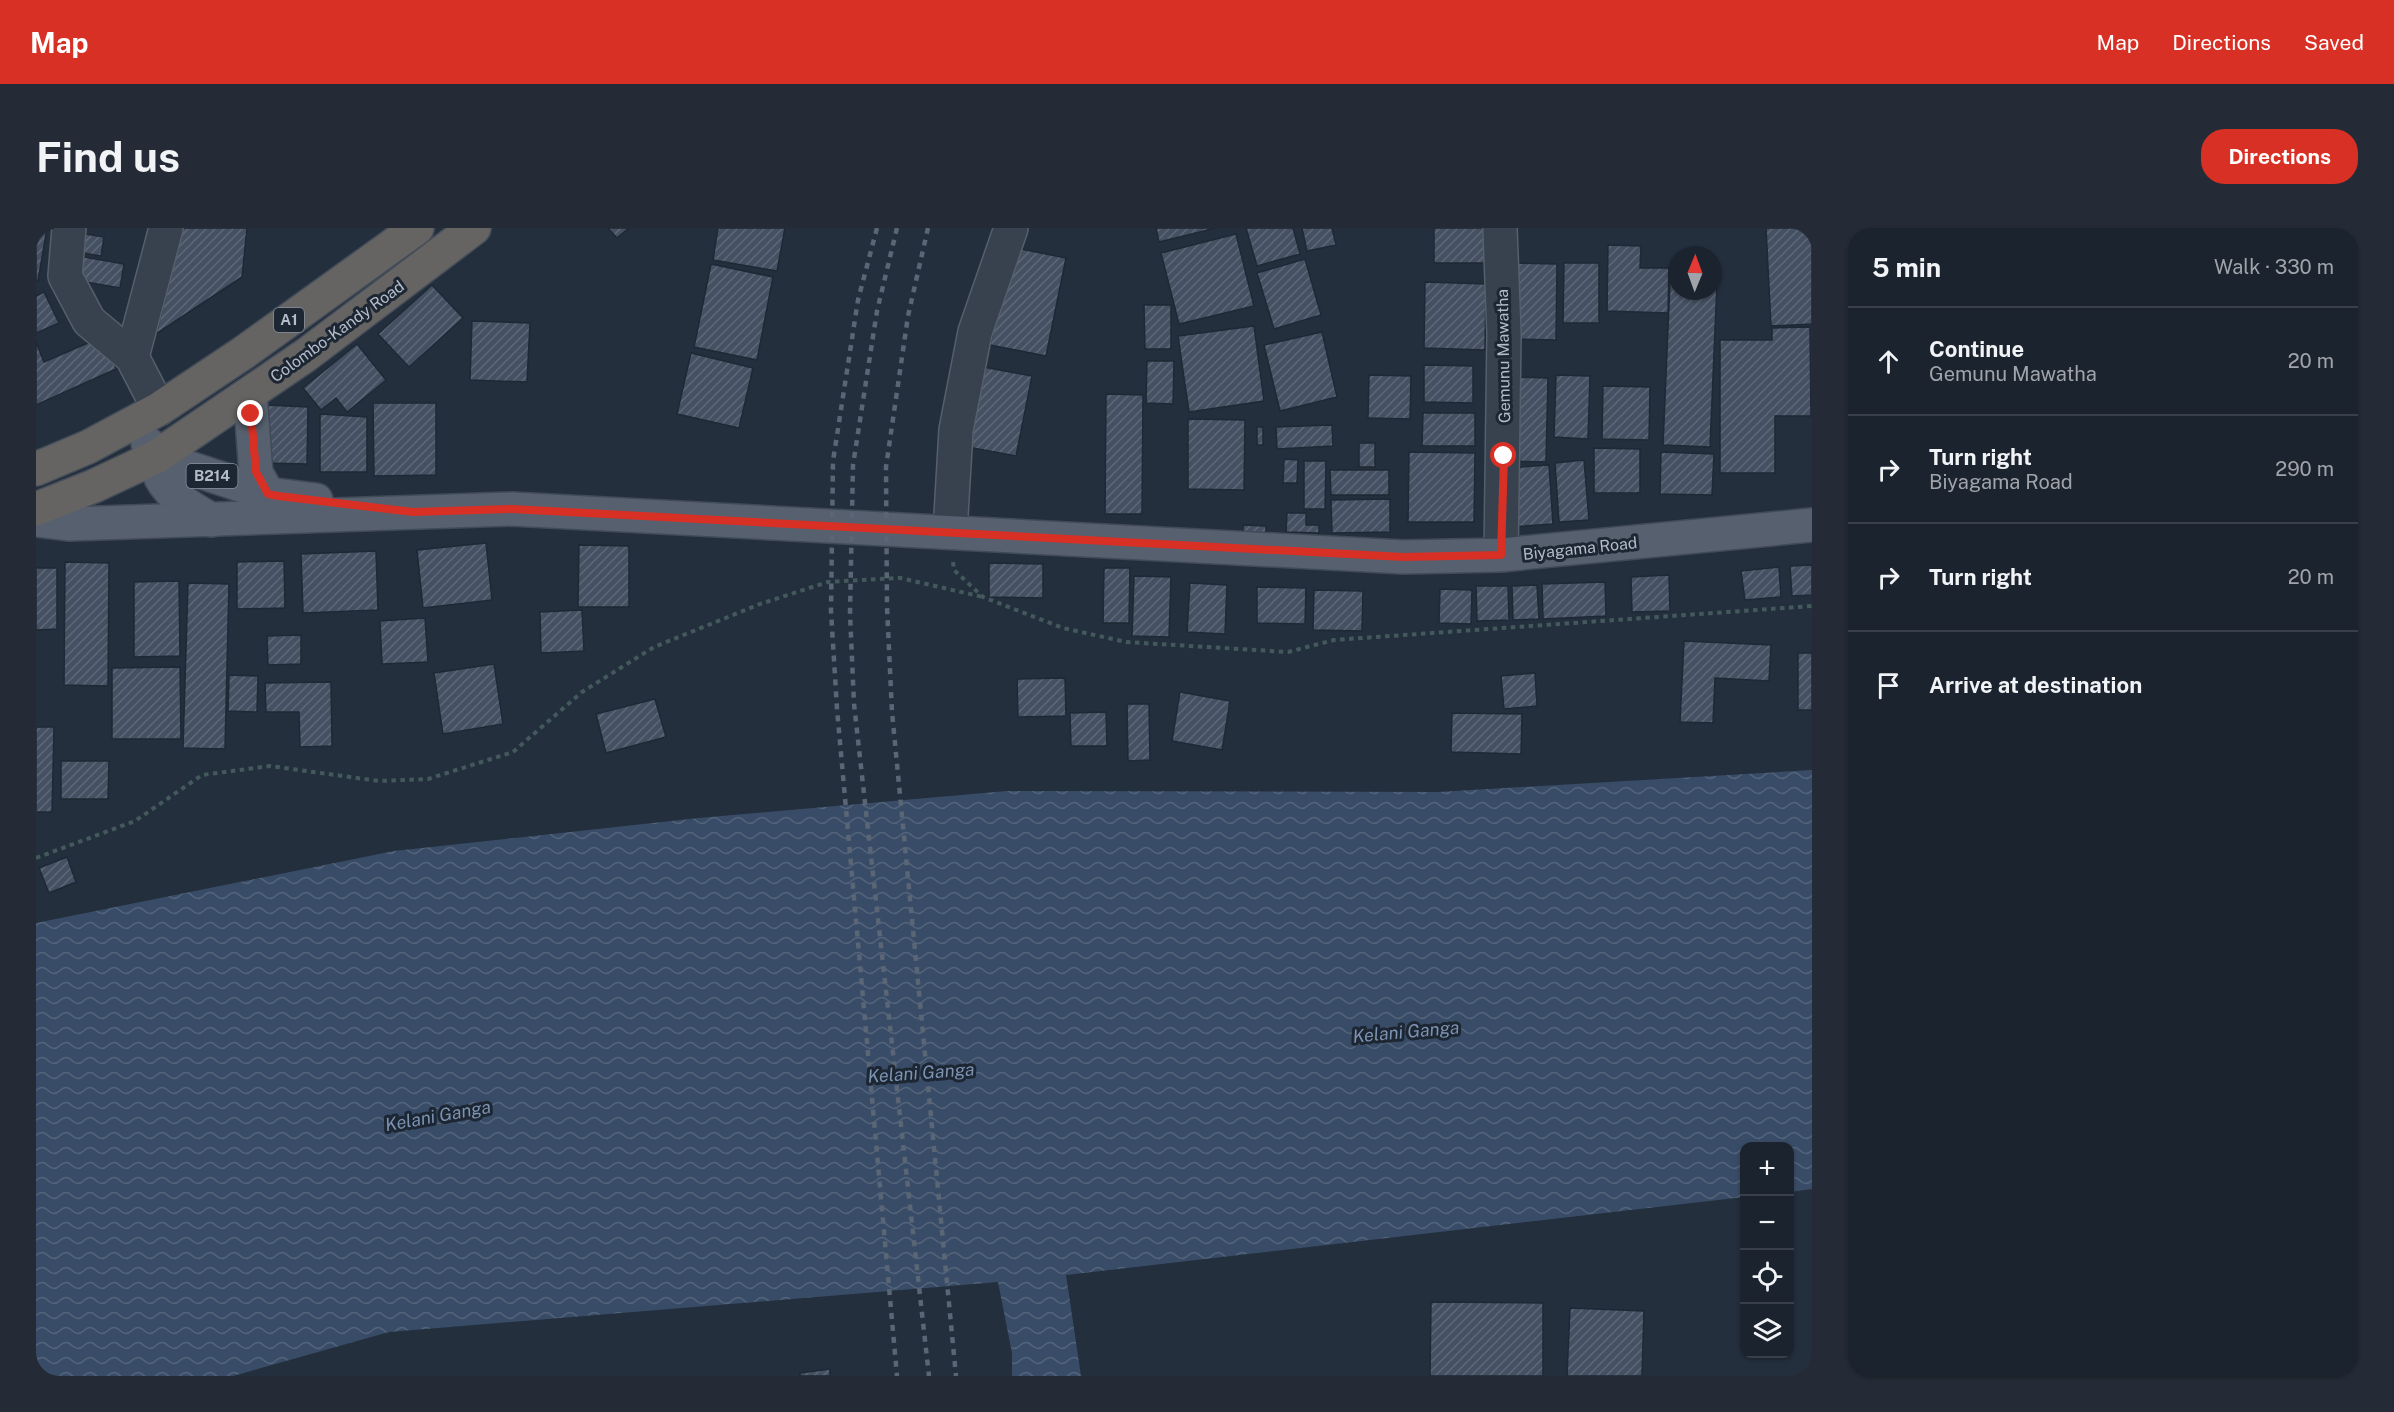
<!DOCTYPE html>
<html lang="en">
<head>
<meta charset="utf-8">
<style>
  :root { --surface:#1b232e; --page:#242b36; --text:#f1f3f6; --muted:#a0a4aa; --line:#39404a; --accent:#d93025 }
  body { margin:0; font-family:"Public Sans",sans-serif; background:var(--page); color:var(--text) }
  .controls { position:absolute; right:18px; bottom:18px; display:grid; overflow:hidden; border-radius:12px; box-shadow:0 2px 4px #0004 }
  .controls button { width:54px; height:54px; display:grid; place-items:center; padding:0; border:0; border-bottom:2px solid var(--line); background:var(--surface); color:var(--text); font:30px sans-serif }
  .compass { position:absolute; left:1632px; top:18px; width:54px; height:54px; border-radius:50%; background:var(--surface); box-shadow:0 2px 4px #0004; rotate:1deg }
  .stop { position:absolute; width:18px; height:18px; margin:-14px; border:4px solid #d93025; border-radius:50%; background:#fff }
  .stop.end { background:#d93025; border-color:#fff; box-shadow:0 2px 6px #0008 }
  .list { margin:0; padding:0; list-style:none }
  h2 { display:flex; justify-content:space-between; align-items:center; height:78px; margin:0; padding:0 24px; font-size:26px }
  h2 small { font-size:20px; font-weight:400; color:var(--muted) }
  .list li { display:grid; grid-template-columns:39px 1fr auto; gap:18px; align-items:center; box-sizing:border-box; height:108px; padding:0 24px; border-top:2px solid var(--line) }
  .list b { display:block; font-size:22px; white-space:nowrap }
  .list p { margin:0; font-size:20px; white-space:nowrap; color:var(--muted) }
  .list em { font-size:20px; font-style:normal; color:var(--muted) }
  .icon { flex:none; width:33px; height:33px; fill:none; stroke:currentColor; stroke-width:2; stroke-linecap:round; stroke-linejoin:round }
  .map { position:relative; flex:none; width:1776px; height:1148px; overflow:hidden; border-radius:24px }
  header { display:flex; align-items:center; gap:36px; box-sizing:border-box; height:84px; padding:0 30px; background:var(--accent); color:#fff }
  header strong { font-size:28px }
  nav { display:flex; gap:33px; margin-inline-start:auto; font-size:21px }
  .intro { display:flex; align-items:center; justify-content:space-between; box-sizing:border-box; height:144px; padding:0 36px }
  h1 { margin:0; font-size:42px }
  .button { padding:15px 27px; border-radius:24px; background:var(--accent); color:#fff; font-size:21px; font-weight:700 }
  main { display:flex; gap:36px; padding:0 36px }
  aside { flex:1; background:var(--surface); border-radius:24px; box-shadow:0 2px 4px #0004 }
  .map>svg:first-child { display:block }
  .water { fill:url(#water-waves) }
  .building { fill:url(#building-hatch); stroke:#1f2835; stroke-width:1.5 }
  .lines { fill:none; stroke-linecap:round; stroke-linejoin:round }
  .minor-casing { stroke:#565f6c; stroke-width:36 }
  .primary-casing { stroke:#414a57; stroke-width:36 }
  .trunk-casing { stroke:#434c59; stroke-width:36 }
  .path { stroke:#44595c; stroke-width:4; stroke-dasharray:4.5 4.5; stroke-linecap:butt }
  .minor { stroke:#38414e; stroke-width:33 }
  .primary { stroke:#56606e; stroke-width:33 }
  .trunk { stroke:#656462; stroke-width:33 }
  .rail { stroke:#5a6575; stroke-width:4.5; stroke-dasharray:6 6; stroke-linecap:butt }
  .route { stroke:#d93025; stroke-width:8 }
  .labels { text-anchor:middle; stroke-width:6; stroke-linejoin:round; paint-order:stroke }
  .shield { fill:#1d2633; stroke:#878f9c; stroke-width:1.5 }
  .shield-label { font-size:15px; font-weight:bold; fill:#b4bcc9 }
  .street-label { font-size:16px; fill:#b4bcc9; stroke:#1d2633 }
  .water-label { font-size:18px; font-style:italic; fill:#7c92b1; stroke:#1d2633 }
</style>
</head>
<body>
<header>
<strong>Map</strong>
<nav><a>Map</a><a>Directions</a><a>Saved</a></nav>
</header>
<div class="intro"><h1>Find us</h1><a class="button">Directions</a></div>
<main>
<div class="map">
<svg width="1776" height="1148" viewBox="0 0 1776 1148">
  <defs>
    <pattern id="water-waves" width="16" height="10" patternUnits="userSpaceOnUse" patternTransform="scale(1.5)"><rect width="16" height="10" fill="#394c67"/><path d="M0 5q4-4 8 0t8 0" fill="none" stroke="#53647b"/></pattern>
    <pattern id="building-hatch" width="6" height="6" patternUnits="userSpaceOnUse" patternTransform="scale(1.5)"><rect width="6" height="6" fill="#455162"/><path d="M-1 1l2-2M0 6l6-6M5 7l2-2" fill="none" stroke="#5d6877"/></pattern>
  </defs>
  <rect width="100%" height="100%" fill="#242f3e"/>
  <!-- water -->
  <polygon class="water" points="1776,542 1776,961 1754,964 1754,918 1708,918 1708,969 1030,1047 1045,1148 976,1148 976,1125 962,1054 353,1104 197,1148 0,1148 0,695 358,623 663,590 971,563 1402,564"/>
  <!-- building -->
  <g class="building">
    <polygon points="0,0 11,0 2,53 0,52"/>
    <polygon points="147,0 211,0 206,49 120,106"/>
    <polygon points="572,0 593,0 581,10"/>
    <polygon points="682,0 749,0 741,43 677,32"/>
    <polygon points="1120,0 1180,0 1123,14"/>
    <polygon points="1210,0 1257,0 1264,26 1221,38"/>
    <polygon points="1266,0 1296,0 1300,17 1271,23"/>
    <rect x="1398" y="0" width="51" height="35"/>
    <polygon points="1730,0 1776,0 1776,96 1735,98"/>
    <polygon points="38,4 68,9 65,28 35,23"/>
    <polygon points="1200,6 1218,78 1143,96 1125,25"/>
    <polygon points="1572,17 1605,18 1604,40 1633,40 1632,85 1571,83"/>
    <polygon points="975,19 1030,30 1010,128 954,117"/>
    <polygon points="37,27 88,36 84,60 33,51"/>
    <polygon points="1635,30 1641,30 1641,63 1677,63 1677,32 1682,32 1674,219 1627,217"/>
    <polygon points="1269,31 1285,87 1238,101 1221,45"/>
    <polygon points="1476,35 1521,36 1520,112 1476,111"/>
    <polygon points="1528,35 1563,35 1563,95 1527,95"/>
    <polygon points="675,36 737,49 721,132 658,119"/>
    <polygon points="1389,54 1450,56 1449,122 1388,120"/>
    <polygon points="396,57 427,90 373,139 342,106"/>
    <polygon points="8,64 23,95 0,105 0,68"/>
    <polygon points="1108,77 1135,77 1135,121 1109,121"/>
    <polygon points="436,93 494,95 491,154 434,152"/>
    <polygon points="1218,98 1228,173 1153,184 1142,108"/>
    <polygon points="1774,99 1775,188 1739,188 1739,245 1684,245 1684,112 1736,112 1736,100"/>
    <polygon points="1286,104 1301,169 1244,183 1228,117"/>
    <polygon points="68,108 80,141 0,177 0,114 8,134"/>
    <polygon points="321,116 350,152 311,184 300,170 285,182 267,160"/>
    <polygon points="655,125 717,140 703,200 641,186"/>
    <polygon points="1111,133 1138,133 1137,176 1110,175"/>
    <polygon points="1388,137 1437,138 1437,175 1388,174"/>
    <polygon points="942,138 996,148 980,228 926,218"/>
    <polygon points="1333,147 1375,148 1374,191 1332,190"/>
    <polygon points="1520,147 1554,148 1552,211 1518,209"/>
    <polygon points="1474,149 1512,150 1510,234 1472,233"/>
    <polygon points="1567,158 1614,159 1613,212 1566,211"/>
    <polygon points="1070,166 1107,167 1106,286 1069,286"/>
    <polygon points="337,175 400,175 400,247 338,248"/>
    <polygon points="229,177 272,179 271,236 227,235"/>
    <polygon points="1387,185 1439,185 1439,218 1386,218"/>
    <polygon points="284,186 331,189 331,244 284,244"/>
    <polygon points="1152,191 1209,192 1208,262 1152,261"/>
    <polygon points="1296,197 1297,218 1241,221 1240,199"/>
    <rect x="1221" y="199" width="6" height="18"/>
    <rect x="1323" y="215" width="16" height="24"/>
    <polygon points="1558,220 1604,221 1604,265 1558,265"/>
    <polygon points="1373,224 1439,225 1438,294 1372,294"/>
    <polygon points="1625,224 1678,226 1676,267 1624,266"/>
    <polygon points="1248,231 1262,232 1261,255 1247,255"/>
    <polygon points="1548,232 1553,292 1523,294 1519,235"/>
    <polygon points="1268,233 1290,233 1289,281 1268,281"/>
    <polygon points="1513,237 1517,296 1474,299 1471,240"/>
    <polygon points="1294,242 1353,242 1353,267 1295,267"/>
    <polygon points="1354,271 1354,304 1296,305 1295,272"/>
    <polygon points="1251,285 1270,285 1270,297 1283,297 1283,305 1250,304"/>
    <polygon points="1207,297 1230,298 1230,306 1207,305"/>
    <polygon points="450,315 456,372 387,380 381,322"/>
    <polygon points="543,317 593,318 593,379 542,379"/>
    <polygon points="340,323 342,382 267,385 265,326"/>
    <polygon points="248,333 249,380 201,381 201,334"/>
    <polygon points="29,334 73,335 72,458 28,457"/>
    <polygon points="953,335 1007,336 1007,370 953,369"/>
    <polygon points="1776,337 1776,367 1756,368 1754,338"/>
    <polygon points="1743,339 1745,369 1709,372 1705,343"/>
    <polygon points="0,340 21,340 21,401 0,402"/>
    <polygon points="1068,340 1094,340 1093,395 1067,395"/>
    <polygon points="1633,347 1634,383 1596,384 1595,349"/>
    <polygon points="1098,348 1135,349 1133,409 1096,408"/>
    <polygon points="143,353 144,428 98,429 98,354"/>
    <polygon points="1569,354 1570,388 1507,391 1506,356"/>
    <polygon points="152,355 193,356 189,521 147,520"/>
    <polygon points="1154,355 1191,357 1189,406 1151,404"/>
    <polygon points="1501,357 1503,391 1477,392 1476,358"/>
    <polygon points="1440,358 1472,358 1473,392 1441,393"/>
    <polygon points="1221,359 1270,360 1269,396 1221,395"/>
    <polygon points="1404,361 1436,362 1435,396 1403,395"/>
    <polygon points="1278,362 1327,363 1326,403 1277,402"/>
    <polygon points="546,382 548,423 505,425 504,384"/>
    <polygon points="389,390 392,434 346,436 344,393"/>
    <polygon points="265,407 265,436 232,437 231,408"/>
    <polygon points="1648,413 1735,417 1733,453 1679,450 1677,495 1644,494"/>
    <rect x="1762" y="425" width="14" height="57"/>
    <polygon points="458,436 467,496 407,506 398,445"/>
    <polygon points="144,439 145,511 76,511 76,440"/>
    <polygon points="1499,445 1501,478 1468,481 1465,448"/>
    <polygon points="193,447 222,448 221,484 192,483"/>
    <polygon points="1029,450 1030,488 982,489 981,451"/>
    <polygon points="295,454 296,518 264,519 263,484 230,484 229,455"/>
    <polygon points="1144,464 1194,473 1186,522 1136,513"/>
    <polygon points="619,471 630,509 570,525 560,486"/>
    <polygon points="1091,476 1113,476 1114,532 1092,533"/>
    <polygon points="1070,484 1071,518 1035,518 1034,485"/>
    <polygon points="1416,485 1486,486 1485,526 1415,524"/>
    <polygon points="0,499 18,499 16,584 0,584"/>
    <polygon points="25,533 73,533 72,571 25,571"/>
    <polygon points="31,629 40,654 13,665 3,640"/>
    <polygon points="1395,1074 1507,1075 1507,1148 1394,1148"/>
    <polygon points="1534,1080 1608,1083 1606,1148 1531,1148"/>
    <polygon points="794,1141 794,1148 764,1148 764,1145"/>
  </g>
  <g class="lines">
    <defs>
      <g id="minor">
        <polyline points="33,0 29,48 53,93 96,129 123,181"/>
        <polyline points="1464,0 1468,106 1465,327"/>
        <polyline points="96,129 130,0"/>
        <polyline points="914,304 920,202 939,104 975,0"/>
      </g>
      <g id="primary">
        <polyline points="214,166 220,245 232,266"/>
        <path d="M112 216C119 228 118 232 122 243 130 266 156 281 176 292"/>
        <polyline points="120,229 232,266 280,272"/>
        <polyline points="0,292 34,296 476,281 1367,329 1465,327 1776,297"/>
      </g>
      <g id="trunk">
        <polyline points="0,241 52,219 123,181 207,125 381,0"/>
        <polyline points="0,281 58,258 120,229 270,127 438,0"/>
      </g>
    </defs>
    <!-- minor casing -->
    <use href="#minor" class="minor-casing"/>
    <!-- primary casing -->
    <use href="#primary" class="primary-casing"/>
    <!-- trunk casing -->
    <use href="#trunk" class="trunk-casing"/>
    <!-- path -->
    <g class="path">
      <polyline points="917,334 918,342 947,369 1027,400 1090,414 1252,424 1298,412 1776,378"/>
      <polyline points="0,630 99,593 166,547 234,538 343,553 392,551 477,524 546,464 618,419 724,376 792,354 864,350 947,369"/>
    </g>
    <!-- minor -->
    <use href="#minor" class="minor"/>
    <!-- primary -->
    <use href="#primary" class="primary"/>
    <!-- trunk -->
    <use href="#trunk" class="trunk"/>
    <!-- rail -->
    <g class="rail">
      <polyline points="841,0 822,72 797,233 795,383 801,481 861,1148"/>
      <polyline points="861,0 841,83 817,237 814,385 818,476 893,1148"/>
      <polyline points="892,0 872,88 850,239 851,379 856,484 920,1148"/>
    </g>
  </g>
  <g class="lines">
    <!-- route -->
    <polyline class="route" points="215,186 220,244 232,266 242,268 377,284 476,281 1367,329 1465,327 1468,228"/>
  </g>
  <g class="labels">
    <!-- shield labels -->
    <g class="shield">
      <rect x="238" y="80" width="30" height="24" rx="4.5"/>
      <rect x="150.5" y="236" width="51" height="24" rx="4.5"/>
    </g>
    <g class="shield-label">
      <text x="253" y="97">A1</text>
      <text x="176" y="253">B214</text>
    </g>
    <!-- street labels -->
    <g class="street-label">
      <text transform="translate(301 103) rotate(-36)" y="6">Colombo-Kandy Road</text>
      <text transform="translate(1467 128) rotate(-91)" y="6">Gemunu Mawatha</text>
      <text transform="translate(1544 320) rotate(-6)" y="6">Biyagama Road</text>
    </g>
    <!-- water labels -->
    <g class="water-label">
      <text transform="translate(1370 804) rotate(-5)" y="6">Kelani Ganga</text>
      <text transform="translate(885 845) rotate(-4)" y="6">Kelani Ganga</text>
      <text transform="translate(402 888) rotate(-10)" y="6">Kelani Ganga</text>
    </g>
  </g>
</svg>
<div class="controls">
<button>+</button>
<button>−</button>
<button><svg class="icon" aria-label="locate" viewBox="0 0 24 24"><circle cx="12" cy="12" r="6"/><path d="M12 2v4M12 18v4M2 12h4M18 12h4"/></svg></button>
<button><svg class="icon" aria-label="layers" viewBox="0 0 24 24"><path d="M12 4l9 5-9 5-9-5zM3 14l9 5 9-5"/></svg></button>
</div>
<svg class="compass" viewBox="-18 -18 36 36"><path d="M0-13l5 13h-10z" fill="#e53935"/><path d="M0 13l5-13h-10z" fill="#a0a4aa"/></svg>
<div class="stop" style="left:1468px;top:228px"></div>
<div class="stop end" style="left:215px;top:186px"></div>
</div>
<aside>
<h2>5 min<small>Walk · 330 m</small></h2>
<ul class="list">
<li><svg class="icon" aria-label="ahead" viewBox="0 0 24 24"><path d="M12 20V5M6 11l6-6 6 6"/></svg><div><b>Continue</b><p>Gemunu Mawatha</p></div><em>20 m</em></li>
<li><svg class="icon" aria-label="right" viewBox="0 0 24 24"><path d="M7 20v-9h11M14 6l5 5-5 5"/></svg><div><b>Turn right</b><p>Biyagama Road</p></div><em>290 m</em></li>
<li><svg class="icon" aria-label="right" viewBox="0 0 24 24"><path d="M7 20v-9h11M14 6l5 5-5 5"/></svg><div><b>Turn right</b></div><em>20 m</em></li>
<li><svg class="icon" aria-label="arrive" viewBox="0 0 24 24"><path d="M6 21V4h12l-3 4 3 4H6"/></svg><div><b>Arrive at destination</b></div></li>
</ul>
</aside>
</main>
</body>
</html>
